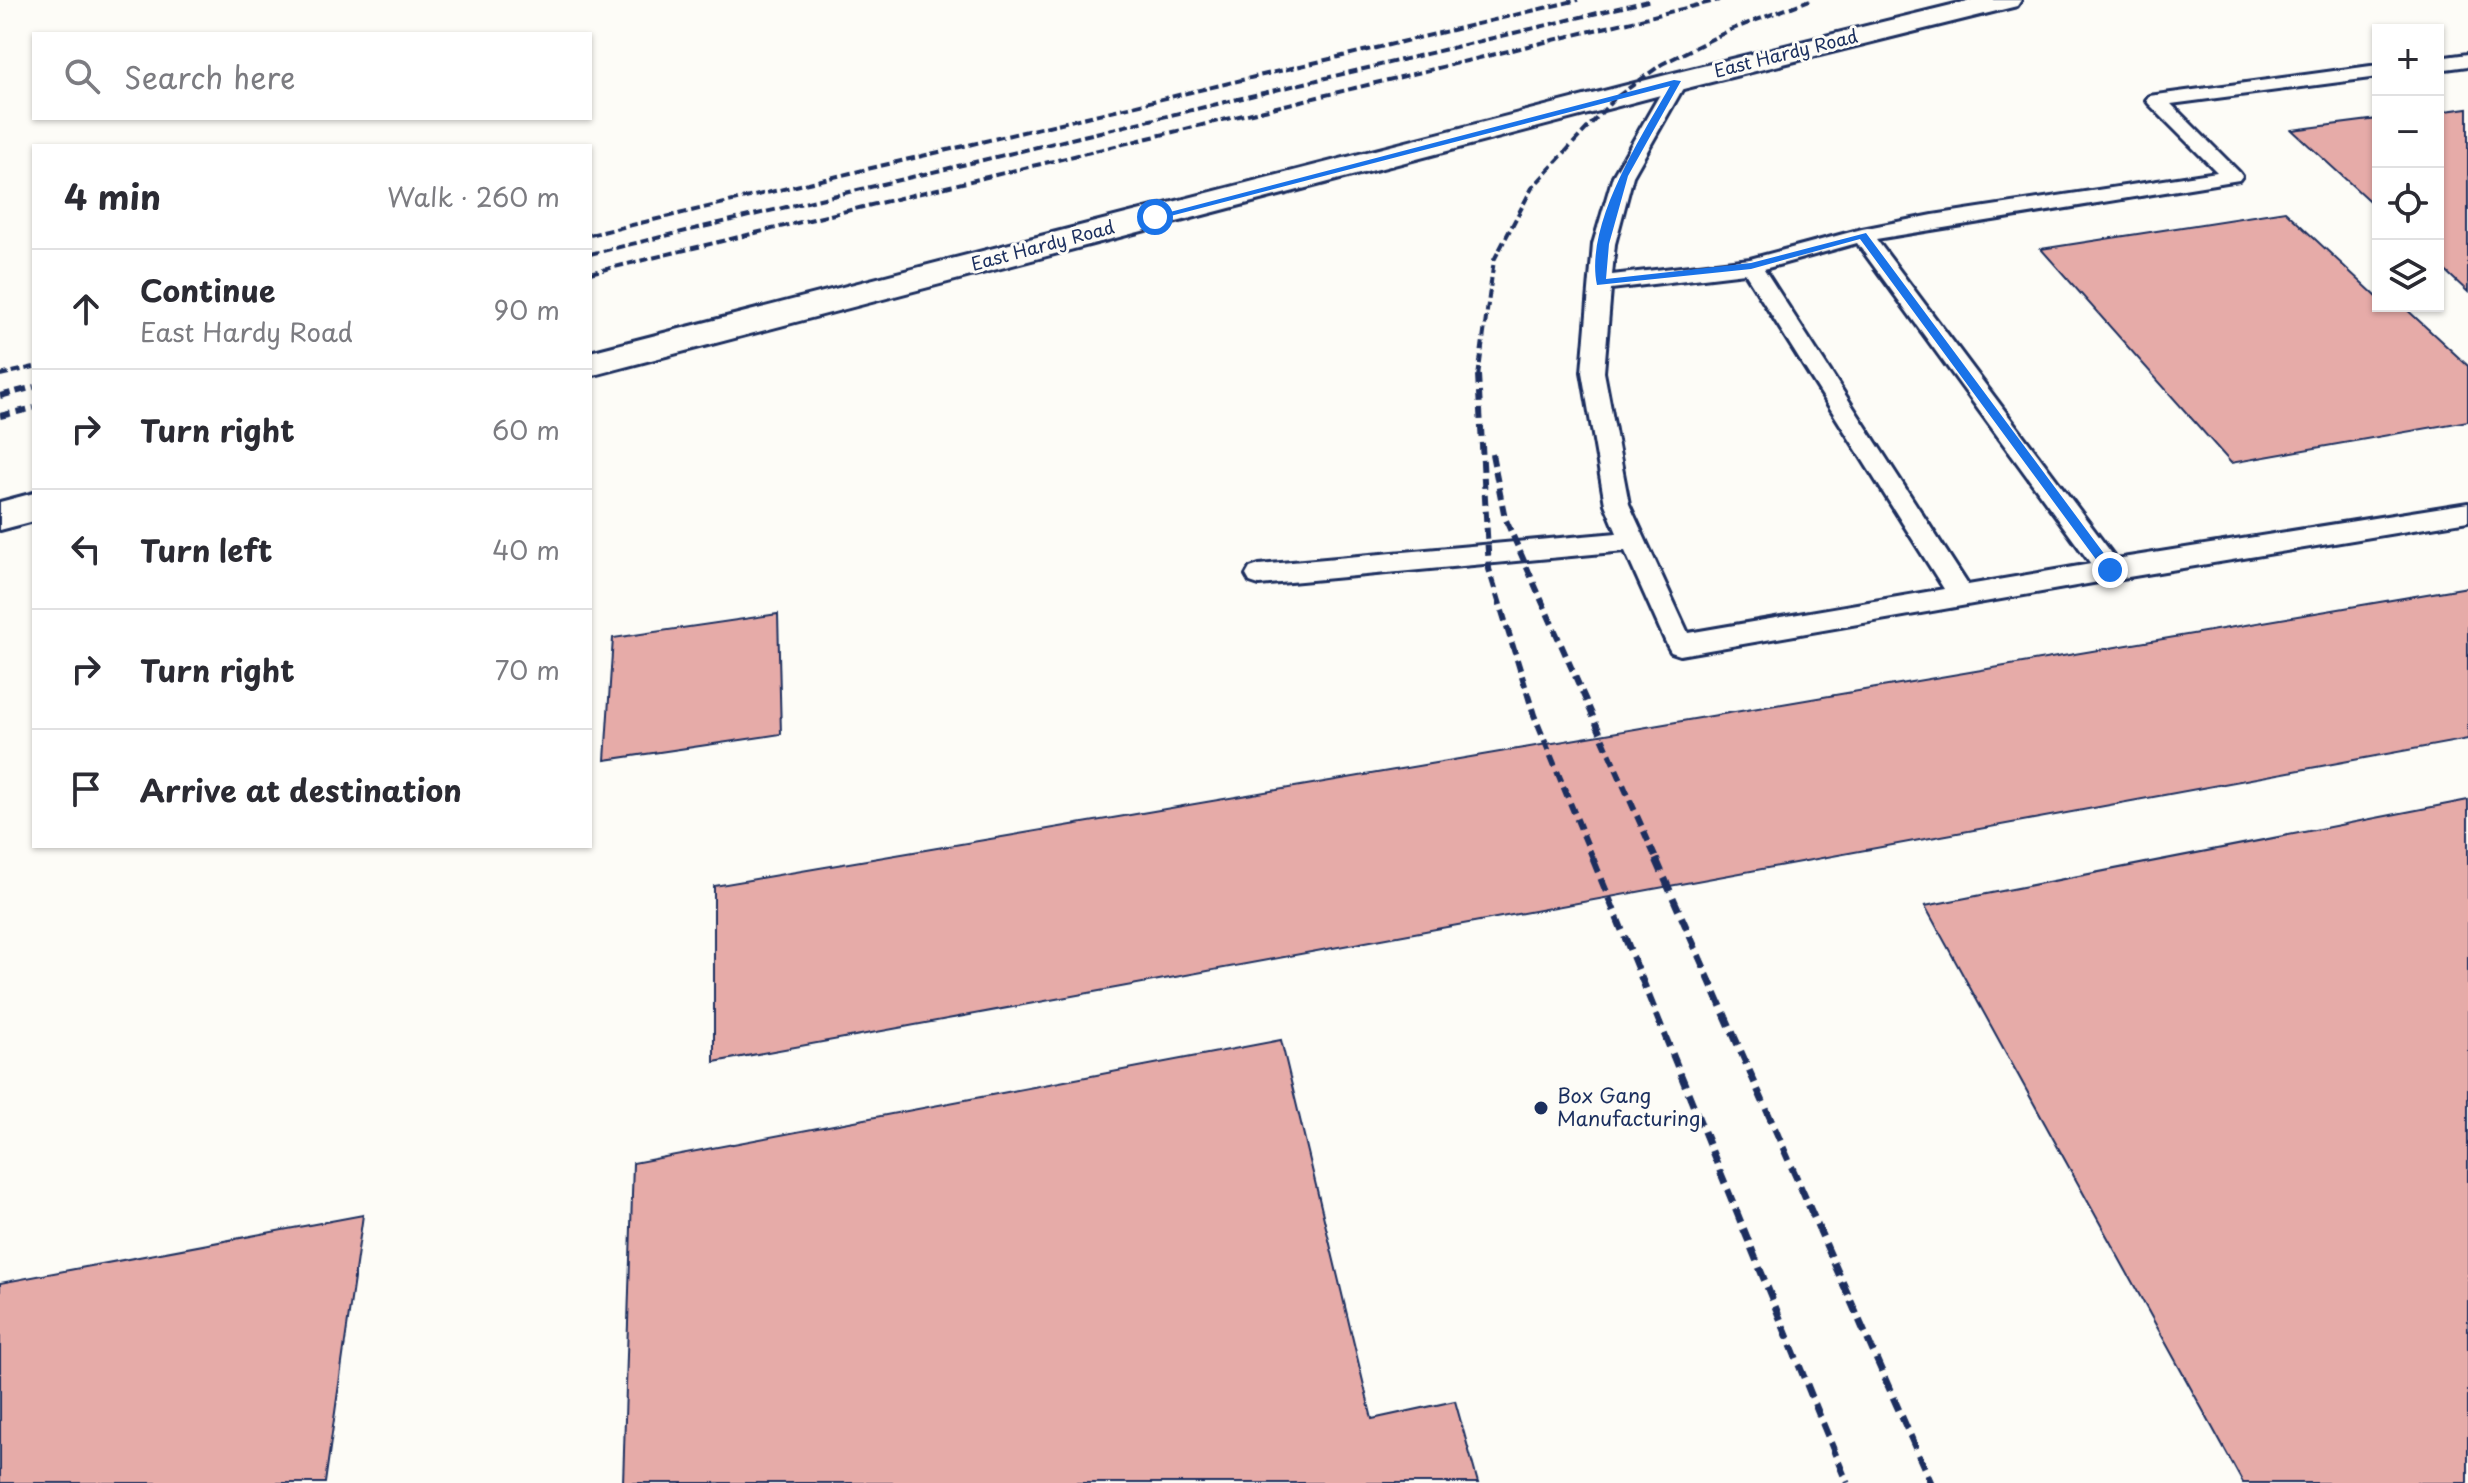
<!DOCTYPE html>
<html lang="en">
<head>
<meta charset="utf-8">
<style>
  :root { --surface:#fff; --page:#f2f2f3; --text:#2b2b33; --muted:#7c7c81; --line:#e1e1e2 }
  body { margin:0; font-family:"Playpen Sans",sans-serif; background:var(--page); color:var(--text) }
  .controls { position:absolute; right:24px; top:24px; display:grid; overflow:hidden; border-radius:0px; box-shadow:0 2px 6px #0004 }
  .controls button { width:72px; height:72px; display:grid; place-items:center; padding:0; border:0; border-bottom:2px solid var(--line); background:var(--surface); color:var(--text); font:40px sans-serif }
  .stop { position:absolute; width:24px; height:24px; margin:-18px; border:6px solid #1a73e8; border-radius:50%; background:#fff }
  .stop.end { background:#1a73e8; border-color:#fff; box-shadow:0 2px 8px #0008 }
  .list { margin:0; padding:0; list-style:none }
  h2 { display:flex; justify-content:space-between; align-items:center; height:104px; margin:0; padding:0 32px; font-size:34px }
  h2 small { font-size:26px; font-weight:400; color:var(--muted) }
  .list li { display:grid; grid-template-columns:52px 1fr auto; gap:24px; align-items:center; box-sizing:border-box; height:120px; padding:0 32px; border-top:2px solid var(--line) }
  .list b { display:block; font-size:30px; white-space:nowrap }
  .list p { margin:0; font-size:26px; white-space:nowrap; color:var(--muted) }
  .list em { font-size:26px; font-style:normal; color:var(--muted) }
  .icon { flex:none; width:44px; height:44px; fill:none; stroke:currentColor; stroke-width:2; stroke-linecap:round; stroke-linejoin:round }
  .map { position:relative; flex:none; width:2468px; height:1483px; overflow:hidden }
  .search { position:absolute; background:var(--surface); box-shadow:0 2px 6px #0004; left:32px; top:32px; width:560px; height:88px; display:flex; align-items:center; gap:20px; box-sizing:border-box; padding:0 28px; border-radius:0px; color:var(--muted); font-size:30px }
  .panel { position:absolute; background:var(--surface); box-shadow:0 2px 6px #0004; left:32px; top:144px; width:560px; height:704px; border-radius:0px }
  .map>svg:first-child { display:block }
  .building { fill:#e6aba8; stroke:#1b2f5e; stroke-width:2 }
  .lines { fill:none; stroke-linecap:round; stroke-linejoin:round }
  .service-casing { stroke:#1b2f5e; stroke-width:6 }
  .secondary-casing { stroke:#1b2f5e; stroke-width:6 }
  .service { fill:#fdfcf7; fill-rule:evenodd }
  .secondary { fill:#fdfcf7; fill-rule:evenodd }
  .rail-far2 { stroke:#1b2f5e; stroke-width:4; stroke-dasharray:9 4; stroke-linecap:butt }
  .rail-far1 { stroke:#1b2f5e; stroke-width:6; stroke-dasharray:11 6; stroke-linecap:butt }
  .rail { stroke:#1b2f5e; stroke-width:7; stroke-dasharray:14 7; stroke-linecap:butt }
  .route { fill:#1a73e8 }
  .poi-dot { fill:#1b2f5e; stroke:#fdfcf7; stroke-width:3 }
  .labels { text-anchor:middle; stroke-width:6; stroke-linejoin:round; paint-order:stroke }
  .far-street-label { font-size:18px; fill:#1b2f5e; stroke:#fdfcf7 }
  .poi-label { font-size:20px; fill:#1b2f5e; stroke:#fdfcf7; text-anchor:start }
</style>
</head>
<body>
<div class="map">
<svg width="2468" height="1483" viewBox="0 0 2468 1483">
  <rect width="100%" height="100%" fill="#fdfcf7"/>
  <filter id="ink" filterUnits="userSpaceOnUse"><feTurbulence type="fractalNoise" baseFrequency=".0125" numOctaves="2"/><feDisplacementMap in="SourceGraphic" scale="16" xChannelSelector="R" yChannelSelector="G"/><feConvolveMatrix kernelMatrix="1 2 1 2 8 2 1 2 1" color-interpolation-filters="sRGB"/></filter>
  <g filter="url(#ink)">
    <!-- building -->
    <g class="building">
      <polygon points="2468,108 2468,292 2438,264 2438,112"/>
      <polygon points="2378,119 2378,209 2292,130"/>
      <polygon points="2285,211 2378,298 2378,306 2403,306 2468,366 2468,421 2231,463 2041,249"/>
      <polygon points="2468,587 2468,739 714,1062 714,886"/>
      <polygon points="778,614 781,734 605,760 613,638"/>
      <polygon points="2468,800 2468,1483 2243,1483 1925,906"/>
      <polygon points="1281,1040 1372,1419 1455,1401 1478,1483 623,1483 633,1163"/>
      <polygon points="363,1215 325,1483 0,1483 0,1283"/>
    </g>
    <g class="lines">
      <defs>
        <g id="service">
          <polygon points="2468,54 2468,66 2438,70 2438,58"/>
          <path d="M2378 65V77L2171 104 2239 172 2242 176 2239 180 1876 239 2116 559 2468 503V521L2110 580 1680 655 1671 652 1667 645 1625 551 1259 585 1250 582 1246 575 1250 568 1259 565 1617 533 1605 504 1582 372 1593 244 1613 176 1670 77 1677 75 1687 81 1633 176 1615 244 1612 275 1750 259 1862 229 1933 215 2217 172 2149 104 2146 100 2149 96ZM1857 243 2091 564 1968 585 1764 269ZM1745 273 1944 589 1688 633 1629 504 1604 372 1611 289Z"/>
        </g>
        <g id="secondary">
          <polygon points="1972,0 2021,0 2017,6 1687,88 590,376 590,352 1666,75"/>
          <polygon points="34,493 34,521 0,530 0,502"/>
        </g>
      </defs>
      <!-- service casing -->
      <use href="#service" class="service-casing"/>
      <!-- secondary casing -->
      <use href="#secondary" class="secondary-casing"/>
      <!-- service -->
      <use href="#service" class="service"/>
      <!-- secondary -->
      <use href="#secondary" class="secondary"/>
      <!-- rail-far2 -->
      <g class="rail-far2">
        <polyline points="590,235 1578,0"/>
        <polyline points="590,254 1652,0"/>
        <polyline points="590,273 1719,0"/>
        <polyline points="0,375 34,367"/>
        <polyline points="1478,377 1494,260 1532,188 1614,99 1662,64 1730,30 1810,0"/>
      </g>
      <!-- rail-far1 -->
      <g class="rail-far1">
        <polyline points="1478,375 1489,569 1534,715 1594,861"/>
        <polyline points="0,396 34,387"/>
        <polyline points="0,416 34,408"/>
        <polyline points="1492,454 1505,518 1657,861"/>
      </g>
      <!-- rail -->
      <g class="rail">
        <polyline points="1593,859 1847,1483"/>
        <polyline points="1656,859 1931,1483"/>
      </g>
    </g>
  </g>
  <!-- route -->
  <path class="route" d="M1674 80 1681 81 1628 176 1609 244 1606 279 1751 263 1866 233 2114 567V573H2106L1860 239 1751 269 1597 285C1584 225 1641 137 1670 86L1159 219 1151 217Z"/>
  <!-- markers -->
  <circle class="poi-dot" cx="1541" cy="1108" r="8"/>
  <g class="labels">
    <!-- far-street labels -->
    <g class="far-street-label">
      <text transform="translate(1786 54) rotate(-14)" y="6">East Hardy Road</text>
      <text transform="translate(1043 246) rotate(-15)" y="6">East Hardy Road</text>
    </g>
    <!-- poi labels -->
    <g class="poi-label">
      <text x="1557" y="1103">Box Gang<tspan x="1557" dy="23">Manufacturing</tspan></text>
    </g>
  </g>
</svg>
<div class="controls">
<button>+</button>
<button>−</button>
<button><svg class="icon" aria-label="locate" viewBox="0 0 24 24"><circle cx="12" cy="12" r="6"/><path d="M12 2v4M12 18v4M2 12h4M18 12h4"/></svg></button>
<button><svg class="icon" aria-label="layers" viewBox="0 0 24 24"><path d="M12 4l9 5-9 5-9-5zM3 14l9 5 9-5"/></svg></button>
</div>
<div class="stop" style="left:1155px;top:217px"></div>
<div class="stop end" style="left:2110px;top:570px"></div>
<div class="search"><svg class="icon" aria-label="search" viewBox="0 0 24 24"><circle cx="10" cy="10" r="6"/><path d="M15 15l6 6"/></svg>Search here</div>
<section class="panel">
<h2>4 min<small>Walk · 260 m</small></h2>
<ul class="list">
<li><svg class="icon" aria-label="ahead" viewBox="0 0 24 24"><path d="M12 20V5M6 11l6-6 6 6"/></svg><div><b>Continue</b><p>East Hardy Road</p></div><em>90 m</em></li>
<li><svg class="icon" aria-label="right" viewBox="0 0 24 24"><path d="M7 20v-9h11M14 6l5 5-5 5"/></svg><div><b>Turn right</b></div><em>60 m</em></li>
<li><svg class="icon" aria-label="left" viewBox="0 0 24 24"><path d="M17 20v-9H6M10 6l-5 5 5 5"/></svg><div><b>Turn left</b></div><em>40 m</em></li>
<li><svg class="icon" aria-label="right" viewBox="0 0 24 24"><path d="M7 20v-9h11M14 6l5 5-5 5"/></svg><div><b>Turn right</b></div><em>70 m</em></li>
<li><svg class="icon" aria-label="arrive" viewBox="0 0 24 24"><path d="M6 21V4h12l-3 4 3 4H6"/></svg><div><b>Arrive at destination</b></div></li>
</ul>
</section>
</div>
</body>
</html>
